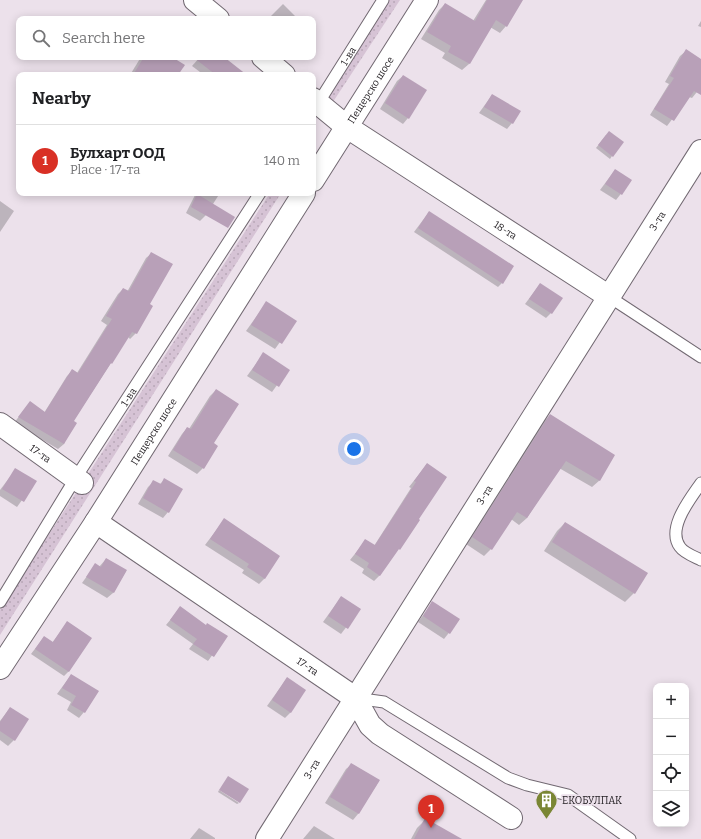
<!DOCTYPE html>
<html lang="en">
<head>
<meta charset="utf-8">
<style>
  :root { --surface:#fff; --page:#f6f6f6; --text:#202124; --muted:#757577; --line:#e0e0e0; --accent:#d93025 }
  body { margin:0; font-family:Bitter,serif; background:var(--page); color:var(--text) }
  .controls { position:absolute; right:12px; bottom:12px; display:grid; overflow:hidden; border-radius:8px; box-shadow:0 2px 10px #0003 }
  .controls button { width:36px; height:36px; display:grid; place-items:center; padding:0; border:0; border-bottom:1px solid var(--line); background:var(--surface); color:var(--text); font:20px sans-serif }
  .you { position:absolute; left:354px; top:449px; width:14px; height:14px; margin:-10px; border:3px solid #fff; border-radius:50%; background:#1a73e8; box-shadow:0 0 0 6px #1a73e833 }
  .badge { display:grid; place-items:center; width:26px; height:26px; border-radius:50%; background:var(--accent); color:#fff; font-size:13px; font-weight:700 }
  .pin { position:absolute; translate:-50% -33px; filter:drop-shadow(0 1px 2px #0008) }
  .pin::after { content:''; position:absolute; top:21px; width:14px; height:12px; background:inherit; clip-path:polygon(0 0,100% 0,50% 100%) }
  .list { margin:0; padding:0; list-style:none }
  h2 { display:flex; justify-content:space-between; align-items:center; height:52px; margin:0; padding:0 16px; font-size:17px }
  h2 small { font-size:13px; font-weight:400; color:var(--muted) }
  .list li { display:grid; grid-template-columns:26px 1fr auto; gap:12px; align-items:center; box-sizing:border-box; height:72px; padding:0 16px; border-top:1px solid var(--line) }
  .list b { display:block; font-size:15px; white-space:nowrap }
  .list p { margin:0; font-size:13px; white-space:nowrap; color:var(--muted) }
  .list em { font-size:13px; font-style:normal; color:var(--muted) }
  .icon { flex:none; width:22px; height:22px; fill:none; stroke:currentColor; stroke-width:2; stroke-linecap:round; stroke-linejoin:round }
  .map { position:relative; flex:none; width:701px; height:839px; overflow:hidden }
  .search { position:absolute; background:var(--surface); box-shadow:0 2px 10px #0003; left:16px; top:16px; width:300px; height:44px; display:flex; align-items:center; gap:10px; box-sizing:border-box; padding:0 14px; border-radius:8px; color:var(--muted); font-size:15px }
  .panel { position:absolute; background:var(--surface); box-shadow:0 2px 10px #0003; left:16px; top:72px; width:300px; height:124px; border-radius:8px }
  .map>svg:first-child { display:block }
  .grass { fill:url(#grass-dots) }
  .shadow { fill:#0003 }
  .building { fill:#b8a0b8 }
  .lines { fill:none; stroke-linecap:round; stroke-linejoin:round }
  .lane-casing { stroke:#726972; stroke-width:13 }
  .street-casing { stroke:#726972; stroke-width:24 }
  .secondary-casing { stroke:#726972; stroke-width:24 }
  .lane { stroke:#fff; stroke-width:11 }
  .street { stroke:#fff; stroke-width:22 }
  .secondary { stroke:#fff; stroke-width:22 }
  .labels { text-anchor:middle; stroke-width:3.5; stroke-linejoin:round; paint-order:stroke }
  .street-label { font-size:10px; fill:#252125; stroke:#ece1eb }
  .poi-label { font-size:10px; fill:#252125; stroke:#ece1eb; text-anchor:start }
</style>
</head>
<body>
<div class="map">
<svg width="701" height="839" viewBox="0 0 701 839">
  <defs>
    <pattern id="grass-dots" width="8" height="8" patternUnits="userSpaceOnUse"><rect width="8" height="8" fill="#d6c3d5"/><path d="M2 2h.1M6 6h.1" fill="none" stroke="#b8a7b7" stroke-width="1.8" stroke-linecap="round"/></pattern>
  </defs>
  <rect width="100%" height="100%" fill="#ece1eb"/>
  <!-- grass -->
  <g class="grass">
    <polygon points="389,0 400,0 327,111 318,103"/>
    <polygon points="270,193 281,193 0,635 0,610"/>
  </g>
  <!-- shadow -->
  <g class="shadow">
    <polygon points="486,0 513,0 506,26 500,33 490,27 469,64 462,70 442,58 445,53 421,39 439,10 445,4 473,21"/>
    <polygon points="283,4 298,19 268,19"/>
    <polygon points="701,21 701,27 698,26"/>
    <polygon points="686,51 701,60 701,87 692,98 689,97 667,126 650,115 669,84 665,82 680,56"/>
    <polygon points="141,57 170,57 177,75 130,75"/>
    <polygon points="200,57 222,57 239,75 204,75 192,66"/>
    <polygon points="403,76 408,118 403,124 380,109 397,81"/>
    <polygon points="492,95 512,123 507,129 479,113"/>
    <polygon points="606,135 612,156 610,159 596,148"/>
    <polygon points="615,170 631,181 616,200 600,190"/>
    <polygon points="196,193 220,193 206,215 200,221 186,213"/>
    <polygon points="0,201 14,211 0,232"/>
    <polygon points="429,212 502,283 498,287 414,232"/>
    <polygon points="152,253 149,304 136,333 130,339 128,337 73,421 64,444 58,449 14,423 30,402 44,413 67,376 73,370 77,373 107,325 101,321 118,294 123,289 127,292 146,258"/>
    <polygon points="540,284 551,313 546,318 525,304"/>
    <polygon points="266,303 295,321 275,349 246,331"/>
    <polygon points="263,354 288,370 272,392 247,376"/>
    <polygon points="216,390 213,444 203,468 197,474 168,456 182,434 187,428 189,429 210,396"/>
    <polygon points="550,415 600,480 592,487 559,468 527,518 519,525 511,519 491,549 484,556 466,544 543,422"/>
    <polygon points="427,464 380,575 374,581 362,573 364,569 350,560 366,540 374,546 411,488 409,487"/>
    <polygon points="16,469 35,482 17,507 0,496 0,490"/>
    <polygon points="164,480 168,512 163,518 138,504 148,487 153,482 159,485"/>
    <polygon points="224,520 265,578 259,584 242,573 244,570 205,545"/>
    <polygon points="565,523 634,593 625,602 544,551 557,531"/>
    <polygon points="106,559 126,571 113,593 107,598 82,583 95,565 99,567"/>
    <polygon points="341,597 360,609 341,634 323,622"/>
    <polygon points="432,603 459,620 444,639 418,622"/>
    <polygon points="180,608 205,626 226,636 208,661 189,649 193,644 166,625"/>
    <polygon points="67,623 69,671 64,676 31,654 44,637 52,643"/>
    <polygon points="71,675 84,712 79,718 67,710 71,702 57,694"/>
    <polygon points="287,678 291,712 285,718 267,706"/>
    <polygon points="10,708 14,740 8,746 0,740 0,721"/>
    <polygon points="352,764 379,781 358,814 353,820 325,803 346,769"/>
    <polygon points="219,790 239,803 237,804 218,792"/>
    <polygon points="425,820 458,839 411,839 417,828"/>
    <polygon points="314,826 335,839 303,839"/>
    <polygon points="199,828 215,838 215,839 190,839"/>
  </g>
  <!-- building -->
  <g class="building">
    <polygon points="487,0 523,0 507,27 496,20 470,64 448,52 451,46 427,32 445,3 475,21"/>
    <polygon points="686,49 701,59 701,95 694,91 674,121 654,109 674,78 670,76"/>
    <polygon points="144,57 172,57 185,65 178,75 133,75"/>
    <polygon points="193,57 224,57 247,75 216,75"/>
    <polygon points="403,75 427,90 409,119 385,103"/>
    <polygon points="492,94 521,111 513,124 484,107"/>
    <polygon points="609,131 624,142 613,157 598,145"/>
    <polygon points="615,169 632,180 622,195 605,184"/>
    <polygon points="197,194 235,217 228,228 191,207"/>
    <polygon points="429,211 514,266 503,284 418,228"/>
    <polygon points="151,252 173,264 150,304 153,306 137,334 132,332 112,364 111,363 74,421 77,423 64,444 18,417 30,401 45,412 72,369 78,373 112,319 106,316 123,288 129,291"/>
    <polygon points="540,283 563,298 552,314 529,299"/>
    <polygon points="266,301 297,321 282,344 251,325"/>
    <polygon points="263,352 290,370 279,387 252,370"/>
    <polygon points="216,389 239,404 214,443 218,446 204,469 173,450 187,427 191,429"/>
    <polygon points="550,414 615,455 600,481 566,461 527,518 517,512 492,550 472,537"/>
    <polygon points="427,463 447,477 419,519 420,520 400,550 399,549 380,576 367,567 369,563 355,554 365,539 375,545 416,482 414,481"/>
    <polygon points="15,468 37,481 24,502 2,489"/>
    <polygon points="164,478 183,489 169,513 143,498 153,480 161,484"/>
    <polygon points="224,518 280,556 265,579 247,567 249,564 210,539"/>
    <polygon points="565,522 648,573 635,594 552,542"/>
    <polygon points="106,558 127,570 114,593 86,577 95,563 101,567"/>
    <polygon points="341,596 361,609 348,629 328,616"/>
    <polygon points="432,601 460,619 450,634 423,616"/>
    <polygon points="180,606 206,625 207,623 228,636 214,657 193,644 197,639 170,620"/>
    <polygon points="67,621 92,638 69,672 35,649 44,636 53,642"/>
    <polygon points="71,674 99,691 85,713 71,705 76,696 62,688"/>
    <polygon points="287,677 306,690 291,713 272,700"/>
    <polygon points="10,707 29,719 15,741 0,731 0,722"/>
    <polygon points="351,763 380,780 359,814 330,797"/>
    <polygon points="228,776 249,789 240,803 219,790"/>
    <polygon points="425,818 462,839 414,839"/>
  </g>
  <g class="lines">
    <defs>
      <g id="lane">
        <path id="s1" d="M317 105 383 0"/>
        <polyline points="608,296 701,357"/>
        <path d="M701 483C691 498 666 528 680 547 684 553 695 557 701 560"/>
        <path id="s2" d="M0 602 75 479 260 193"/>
        <polyline points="355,698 384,702 508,778 527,785 568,795 630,839"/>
      </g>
      <g id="street">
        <polyline points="195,0 218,19"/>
        <polyline points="263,57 284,75"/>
        <path id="s3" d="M313 99 347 127 608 296"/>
        <path id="s4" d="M0 424 82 483"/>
        <path id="s5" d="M96 522 355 698 370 725 380 734 511 818"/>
        <path id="s6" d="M267 839 701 151"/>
      </g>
      <g id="secondary">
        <path id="s7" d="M313 180 427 0"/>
        <path id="s8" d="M0 668 96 522 304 193"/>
      </g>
    </defs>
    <!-- lane casing -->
    <use href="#lane" class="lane-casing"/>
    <!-- street casing -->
    <use href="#street" class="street-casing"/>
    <!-- secondary casing -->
    <use href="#secondary" class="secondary-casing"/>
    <!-- lane -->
    <use href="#lane" class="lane"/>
    <!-- street -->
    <use href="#street" class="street"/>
    <!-- secondary -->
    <use href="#secondary" class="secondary"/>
  </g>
  <!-- icons -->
  <defs>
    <symbol id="building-pin" viewBox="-11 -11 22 30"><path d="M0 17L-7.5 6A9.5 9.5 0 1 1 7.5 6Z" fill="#7a8634" stroke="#ece1eb"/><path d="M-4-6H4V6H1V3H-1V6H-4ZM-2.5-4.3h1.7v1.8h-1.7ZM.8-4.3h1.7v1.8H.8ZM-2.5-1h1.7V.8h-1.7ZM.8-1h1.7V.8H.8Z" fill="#fff"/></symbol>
  </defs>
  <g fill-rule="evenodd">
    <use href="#building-pin" x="534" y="788" width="25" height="34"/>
  </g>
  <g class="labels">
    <!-- street labels -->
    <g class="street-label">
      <text dy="4" stroke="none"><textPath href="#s1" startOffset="58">1-ва</textPath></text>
      <text dy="4" stroke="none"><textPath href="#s7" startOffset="107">Пещерско шосе</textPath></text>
      <text dy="4" stroke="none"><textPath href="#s6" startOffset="731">3-та</textPath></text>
      <text dy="4" stroke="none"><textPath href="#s3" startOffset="233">18-та</textPath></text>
      <text dy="4" stroke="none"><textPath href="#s2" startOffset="242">1-ва</textPath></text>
      <text dy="4" stroke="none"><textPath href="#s8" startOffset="282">Пещерско шосе</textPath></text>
      <text dy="4" stroke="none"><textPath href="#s4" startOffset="50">17-та</textPath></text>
      <text dy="4" stroke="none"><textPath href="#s6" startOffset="407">3-та</textPath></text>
      <text dy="4" stroke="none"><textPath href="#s5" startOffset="256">17-та</textPath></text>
      <text dy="4" stroke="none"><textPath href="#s6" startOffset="83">3-та</textPath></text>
    </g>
    <!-- poi labels -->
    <g class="poi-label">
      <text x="562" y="804">ЕКОБУЛПАК</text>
    </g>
  </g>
</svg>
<div class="controls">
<button>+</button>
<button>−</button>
<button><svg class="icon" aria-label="locate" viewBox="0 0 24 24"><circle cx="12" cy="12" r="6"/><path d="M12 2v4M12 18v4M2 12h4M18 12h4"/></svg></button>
<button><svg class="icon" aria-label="layers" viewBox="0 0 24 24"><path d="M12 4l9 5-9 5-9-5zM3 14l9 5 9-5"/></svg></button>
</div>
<div class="you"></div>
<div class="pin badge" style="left:431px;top:828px">1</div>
<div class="search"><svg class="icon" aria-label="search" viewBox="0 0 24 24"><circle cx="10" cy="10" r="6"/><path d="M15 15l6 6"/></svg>Search here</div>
<section class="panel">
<h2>Nearby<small></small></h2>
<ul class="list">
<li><span class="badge">1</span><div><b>Булхарт ООД</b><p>Place · 17-та</p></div><em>140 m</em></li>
</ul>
</section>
</div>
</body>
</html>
